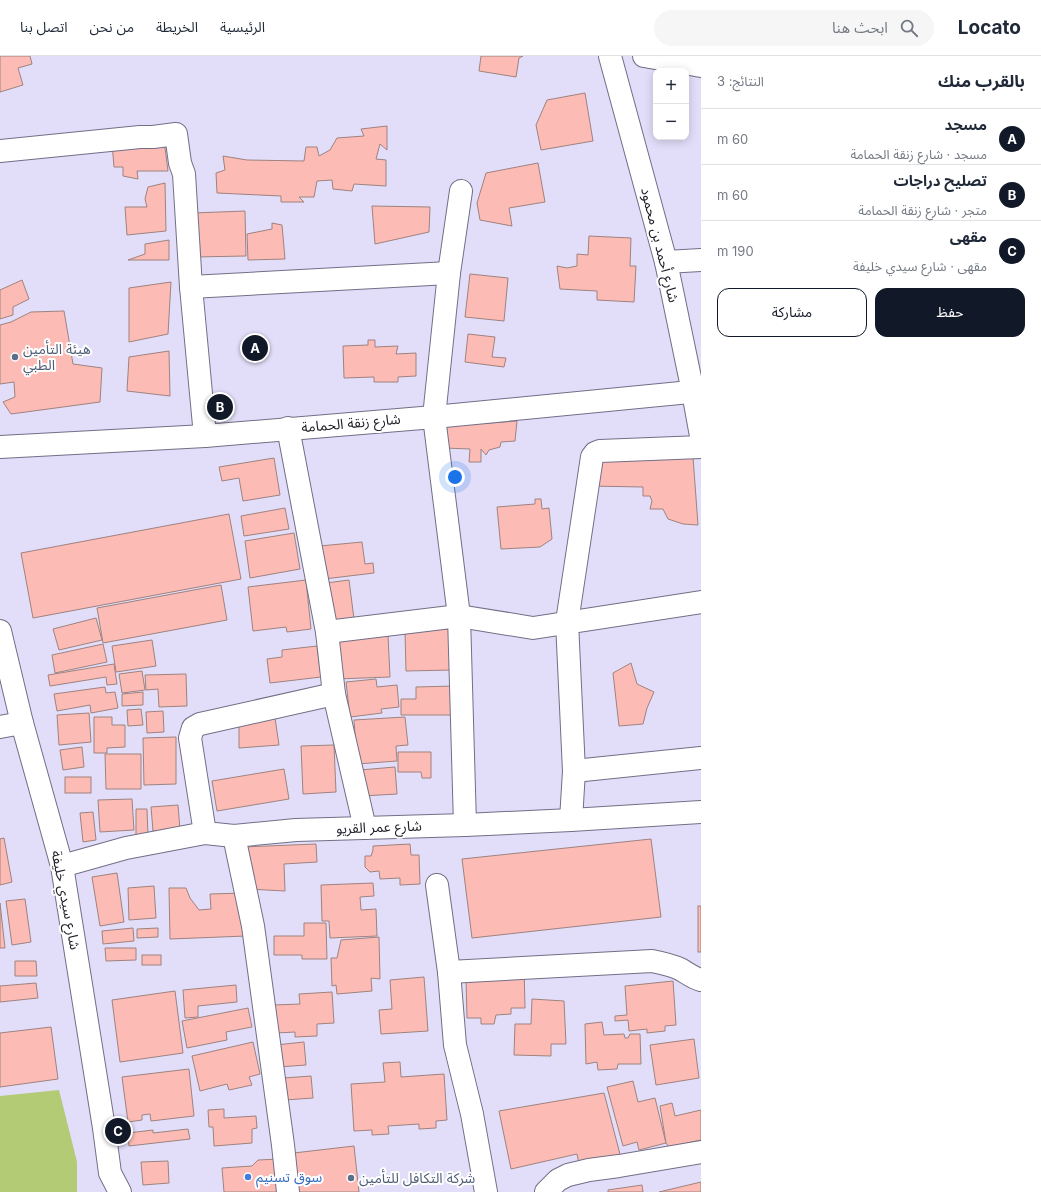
<!DOCTYPE html>
<html lang="ar">
<head>
<meta charset="utf-8">
<style>
  :root { --surface:#fff; --page:#f6f6f7; --text:#1f2937; --muted:#747a83; --line:#e0e1e3; --accent:#111827 }
  body { margin:0; font-family:Inter,"Noto Sans Arabic",sans-serif; background:var(--page); color:var(--text); direction:rtl }
  .controls { position:absolute; right:12px; top:12px; display:grid; overflow:hidden; border-radius:8px; box-shadow:0 2px 10px #0003 }
  .controls button { width:36px; height:36px; display:grid; place-items:center; padding:0; border:0; border-bottom:1px solid var(--line); background:var(--surface); color:var(--text); font:20px sans-serif }
  .you { position:absolute; left:455px; top:421px; width:14px; height:14px; margin:-10px; border:3px solid #fff; border-radius:50%; background:#1a73e8; box-shadow:0 0 0 6px #1a73e833 }
  .badge { display:grid; place-items:center; width:26px; height:26px; border-radius:50%; background:var(--accent); color:#fff; font-size:13px; font-weight:700 }
  .pin { position:absolute; translate:-50% -50%; border:2px solid #fff; box-shadow:0 1px 4px #0006 }
  .list { margin:0; padding:0; list-style:none }
  h2 { display:flex; justify-content:space-between; align-items:center; height:52px; margin:0; padding:0 16px; font-size:17px }
  h2 small { font-size:13px; font-weight:400; color:var(--muted) }
  .list li { display:grid; grid-template-columns:26px 1fr auto; gap:12px; align-items:center; box-sizing:border-box; height:56px; padding:0 16px; border-top:1px solid var(--line) }
  .list b { display:block; font-size:15px; white-space:nowrap }
  .list p { margin:0; font-size:13px; white-space:nowrap; color:var(--muted) }
  .list em { font-size:13px; font-style:normal; color:var(--muted) }
  .actions { display:flex; gap:8px; padding:12px 16px }
  .actions a { flex:1; padding:9px 0; border:1px solid var(--accent); border-radius:12px; text-align:center; font-size:14px; color:var(--accent) }
  .actions .main { background:var(--accent); color:#fff }
  .icon { flex:none; width:22px; height:22px; fill:none; stroke:currentColor; stroke-width:2; stroke-linecap:round; stroke-linejoin:round }
  .map { position:relative; flex:none; width:701px; height:1136px; overflow:hidden; direction:ltr }
  header { display:flex; align-items:center; gap:24px; box-sizing:border-box; height:56px; padding:0 20px; background:var(--surface); border-bottom:1px solid var(--line) }
  header strong { font-size:19px }
  nav { display:flex; gap:22px; margin-inline-start:auto; font-size:14px }
  .search { width:280px; height:36px; background:var(--page); display:flex; align-items:center; gap:10px; box-sizing:border-box; padding:0 14px; border-radius:22px; color:var(--muted); font-size:15px }
  main { display:flex }
  aside { flex:1; background:var(--surface) }
  .map>svg:first-child { display:block }
  .green { fill:#b2cb74 }
  .building { fill:#fcbcb5; stroke:#9f827f }
  .lines { fill:none; stroke-linecap:round; stroke-linejoin:round }
  .street-casing { stroke:#726e86; stroke-width:24 }
  .secondary-casing { stroke:#726e86; stroke-width:24 }
  .street { stroke:#fff; stroke-width:22 }
  .secondary { stroke:#fff; stroke-width:22 }
  .service-dot { fill:#5c6f8a; stroke:#fff; stroke-width:1.5 }
  .shop-dot { fill:#3f7fe0; stroke:#fff; stroke-width:1.5 }
  .labels { text-anchor:middle; stroke-width:4; stroke-linejoin:round; paint-order:stroke }
  .street-label { font-size:14px; fill:#22212a; stroke:#fff }
  .service-label { font-size:14px; fill:#4e5e75; stroke:#fff; text-anchor:start }
  .shop-label { font-size:14px; fill:#366cbe; stroke:#fff; text-anchor:start }
</style>
</head>
<body>
<header>
<strong>Locato</strong>
<div class="search"><svg class="icon" aria-label="search" viewBox="0 0 24 24"><circle cx="10" cy="10" r="6"/><path d="M15 15l6 6"/></svg>ابحث هنا</div>
<nav><a>الرئيسية</a><a>الخريطة</a><a>من نحن</a><a>اتصل بنا</a></nav>
</header>
<main>
<aside>
<h2>بالقرب منك<small>النتائج: 3</small></h2>
<ul class="list">
<li><span class="badge">A</span><div><b>مسجد</b><p>مسجد · شارع زنقة الحمامة</p></div><em>60 m</em></li>
<li><span class="badge">B</span><div><b>تصليح دراجات</b><p>متجر · شارع زنقة الحمامة</p></div><em>60 m</em></li>
<li><span class="badge">C</span><div><b>مقهى</b><p>مقهى · شارع سيدي خليفة</p></div><em>190 m</em></li>
</ul>
<div class="actions"><a class="main">حفظ</a><a>مشاركة</a></div>
</aside>
<div class="map">
<svg width="701" height="1136" viewBox="0 0 701 1136">
  <rect width="100%" height="100%" fill="#e2def9"/>
  <!-- green -->
  <polygon class="green" points="59,1034 77,1106 77,1136 0,1136 0,1040"/>
  <!-- building -->
  <g class="building">
    <polygon points="0,0 30,0 32,8 18,12 23,29 0,36"/>
    <polygon points="481,0 523,0 519,2 516,21 479,15"/>
    <polygon points="585,37 593,85 541,94 536,69 547,44"/>
    <polygon points="387,70 387,94 380,88 376,103 386,104 386,130 354,128 352,135 333,133 332,124 317,125 314,141 299,141 304,146 281,146 281,140 217,137 216,117 225,114 223,100 247,104 304,105 306,91 317,91 319,100 330,94 337,82 364,80 361,73"/>
    <polygon points="164,84 168,115 137,115 138,123 123,120 123,111 114,111 112,87"/>
    <polygon points="538,107 545,146 509,152 512,170 480,164 477,147 486,117"/>
    <polygon points="165,127 166,175 127,179 125,151 147,151 145,143 148,131"/>
    <polygon points="372,150 430,151 429,176 375,188"/>
    <polygon points="245,155 246,200 194,201 193,157"/>
    <polygon points="272,167 282,169 285,203 248,204 247,178 272,173"/>
    <polygon points="589,180 631,182 630,210 636,210 634,246 597,244 597,235 560,233 557,210 567,212 577,210 577,198 588,199"/>
    <polygon points="169,184 169,204 128,204 145,198 145,188"/>
    <polygon points="470,218 508,222 504,265 465,261"/>
    <polygon points="22,224 29,243 13,251 13,259 0,263 0,234"/>
    <polygon points="171,226 168,278 129,286 129,232"/>
    <polygon points="64,255 73,308 102,312 100,346 11,358 3,346 15,341 14,326 0,328 0,269 11,266 31,256"/>
    <polygon points="468,278 495,281 492,301 506,302 504,311 465,306"/>
    <polygon points="368,284 375,284 375,291 398,290 396,298 416,297 416,320 398,321 398,326 374,326 374,321 344,322 343,290 368,289"/>
    <polygon points="169,295 170,340 127,335 129,301"/>
    <polygon points="517,365 515,385 501,386 500,391 489,394 486,399 481,393 481,406 469,406 470,393 444,392 442,367 490,367"/>
    <polygon points="693,401 698,469 683,468 668,463 663,453 650,453 652,445 650,440 643,440 643,431 589,430 604,403"/>
    <polygon points="274,402 280,439 243,445 239,422 222,425 219,411"/>
    <polygon points="535,443 541,443 542,453 549,452 552,483 540,491 501,493 497,451 535,448"/>
    <polygon points="285,452 289,473 244,480 241,460"/>
    <polygon points="229,458 241,523 33,562 21,497"/>
    <polygon points="294,477 300,513 250,522 245,485"/>
    <polygon points="362,486 365,508 373,507 374,517 324,523 320,490"/>
    <polygon points="306,524 311,573 287,576 286,571 253,575 248,531"/>
    <polygon points="349,524 354,563 330,566 326,527"/>
    <polygon points="221,529 227,564 103,587 97,552"/>
    <polygon points="96,562 102,584 59,594 53,573"/>
    <polygon points="451,573 452,614 406,615 405,575"/>
    <polygon points="388,579 390,621 336,623 331,582"/>
    <polygon points="152,584 156,610 116,616 112,590"/>
    <polygon points="103,588 107,606 55,617 52,599"/>
    <polygon points="317,590 321,621 270,627 267,603 282,601 282,594"/>
    <polygon points="631,607 637,628 654,636 647,652 643,668 619,670 613,617"/>
    <polygon points="114,608 117,628 107,629 106,621 50,630 48,619"/>
    <polygon points="142,615 145,634 122,637 119,618"/>
    <polygon points="186,618 187,650 159,651 158,633 146,634 145,619"/>
    <polygon points="376,623 377,631 397,629 399,651 381,653 382,657 350,661 346,626"/>
    <polygon points="455,630 455,659 401,659 401,643 416,643 416,631"/>
    <polygon points="105,631 106,637 115,636 118,652 91,657 90,649 57,655 54,638"/>
    <polygon points="143,636 143,649 122,650 122,638"/>
    <polygon points="239,651 274,655 279,689 239,692"/>
    <polygon points="141,653 143,669 128,670 127,654"/>
    <polygon points="163,655 164,676 147,677 146,656"/>
    <polygon points="89,657 91,686 59,689 57,659"/>
    <polygon points="94,661 112,661 112,669 125,669 125,691 107,692 107,697 94,697"/>
    <polygon points="405,661 408,689 396,690 397,705 357,708 354,664"/>
    <polygon points="176,681 176,728 144,729 143,682"/>
    <polygon points="334,689 336,736 303,738 301,690"/>
    <polygon points="82,691 84,711 63,714 60,694"/>
    <polygon points="398,696 431,696 431,722 422,722 421,716 398,716"/>
    <polygon points="105,698 141,698 141,733 106,733"/>
    <polygon points="395,711 397,738 362,740 360,714"/>
    <polygon points="284,713 289,743 217,755 212,725"/>
    <rect x="65" y="721" width="26" height="16"/>
    <polygon points="132,743 134,774 100,776 98,744"/>
    <polygon points="178,749 180,774 153,775 151,751"/>
    <polygon points="136,753 147,753 148,780 136,780"/>
    <polygon points="93,756 96,784 83,786 80,757"/>
    <polygon points="4,782 12,826 0,829 0,783"/>
    <polygon points="651,783 661,861 472,882 462,803"/>
    <polygon points="316,788 317,806 284,808 285,835 248,833 243,791"/>
    <polygon points="410,788 411,799 419,799 420,828 400,829 400,822 380,823 379,815 370,816 365,811 365,800 371,800 373,794 373,790"/>
    <polygon points="117,817 124,866 100,870 92,821"/>
    <polygon points="373,827 374,840 360,841 361,854 376,853 377,880 330,882 329,865 322,865 321,829"/>
    <polygon points="154,830 156,862 129,864 128,832"/>
    <polygon points="169,832 186,832 190,842 199,854 211,853 210,838 245,837 246,880 170,883"/>
    <polygon points="25,843 31,886 12,889 6,845"/>
    <polygon points="0,847 5,892 0,892"/>
    <rect x="698" y="850" width="3" height="46"/>
    <polygon points="304,867 326,867 327,903 302,903 302,899 274,899 274,880 304,880"/>
    <polygon points="133,872 134,885 103,888 102,875"/>
    <polygon points="158,872 158,881 137,882 137,873"/>
    <polygon points="379,881 380,923 371,922 372,935 337,938 336,929 332,930 331,902 337,902 341,884"/>
    <polygon points="105,892 136,892 136,904 106,905"/>
    <rect x="142" y="899" width="19" height="10"/>
    <polygon points="15,905 36,905 37,920 15,920"/>
    <polygon points="524,910 525,952 511,952 511,958 496,959 494,968 481,968 481,962 467,962 466,923"/>
    <polygon points="424,921 428,975 381,978 379,954 392,953 390,924"/>
    <polygon points="673,925 676,969 665,970 665,975 647,977 647,973 629,975 628,964 615,965 615,960 627,959 625,930"/>
    <polygon points="36,927 38,942 0,946 0,930"/>
    <polygon points="236,929 237,946 198,950 198,961 185,962 183,934"/>
    <polygon points="175,935 183,997 120,1006 112,944"/>
    <polygon points="332,936 334,967 317,968 317,980 295,981 295,976 276,977 274,949 300,948 299,938"/>
    <polygon points="532,943 564,945 566,988 551,988 551,1000 514,999 515,968 531,968"/>
    <polygon points="248,952 252,971 226,976 227,984 187,992 182,965"/>
    <polygon points="602,966 604,979 624,978 625,982 628,982 630,978 640,978 641,1008 618,1008 617,1013 598,1014 597,1006 586,1008 585,968"/>
    <polygon points="51,971 58,1023 0,1031 0,977"/>
    <polygon points="694,983 699,1022 656,1029 650,989"/>
    <polygon points="253,986 260,1018 249,1021 252,1029 229,1034 227,1028 200,1035 192,1000"/>
    <polygon points="304,986 306,1009 278,1011 276,989"/>
    <polygon points="400,1006 401,1021 444,1018 447,1064 436,1065 436,1072 419,1073 419,1068 388,1070 389,1078 372,1079 372,1074 354,1075 351,1028 385,1026 383,1007"/>
    <polygon points="189,1013 194,1060 151,1065 150,1058 142,1059 142,1064 128,1066 122,1021"/>
    <polygon points="311,1020 313,1042 285,1044 284,1022"/>
    <polygon points="633,1025 638,1046 655,1042 666,1087 639,1094 637,1086 623,1090 607,1031"/>
    <polygon points="604,1037 621,1102 579,1108 577,1098 511,1113 499,1055"/>
    <polygon points="672,1047 675,1060 701,1054 701,1084 669,1091 666,1087 660,1050"/>
    <polygon points="224,1053 224,1062 256,1060 257,1072 252,1073 252,1087 214,1090 213,1071 209,1071 208,1054"/>
    <polygon points="188,1073 190,1083 129,1090 128,1077 153,1074 153,1077"/>
    <polygon points="354,1090 359,1136 290,1136 285,1098"/>
    <polygon points="280,1103 282,1136 224,1136 222,1112 252,1110 258,1104"/>
    <polygon points="168,1105 169,1127 143,1129 141,1106"/>
    <polygon points="701,1126 701,1136 659,1136"/>
    <polygon points="642,1129 643,1136 608,1136 608,1134"/>
  </g>
  <g class="lines">
    <defs>
      <g id="street">
        <polyline points="610,0 666,206 693,336 701,380"/>
        <polyline points="644,0 701,10"/>
        <polyline points="0,95 140,81 153,81 176,78 180,107 184,118 191,231 205,380"/>
        <polyline points="461,135 449,217 434,361 459,560 465,769"/>
        <polyline points="666,206 701,204"/>
        <polyline points="191,231 449,217"/>
        <polyline points="288,372 327,576 334,638 365,772"/>
        <polyline points="0,391 205,380 434,361 701,335"/>
        <polyline points="327,576 459,560 533,572 701,546"/>
        <polyline points="0,671 22,667"/>
        <polyline points="574,715 701,702"/>
        <polyline points="571,764 574,715 567,566 592,401 595,397 600,395 701,391"/>
        <polyline points="205,777 190,682 193,672 200,668 334,638"/>
        <polyline points="234,780 253,870 283,1089 288,1136"/>
        <polyline points="62,810 126,792 205,777 234,780 296,774 465,769 571,764 701,756"/>
        <polyline points="437,829 449,916 455,989 472,1058 486,1136"/>
        <path d="M449 916 652 905C662 907 671 909 680 913 687 917 693 922 701 924"/>
        <polyline points="546,1136 558,1124 568,1119 589,1114 619,1110 701,1096"/>
      </g>
      <polyline id="secondary" points="0,575 22,667 62,810 104,1072 110,1117 120,1136"/>
    </defs>
    <!-- street casing -->
    <use href="#street" class="street-casing"/>
    <!-- secondary casing -->
    <use href="#secondary" class="secondary-casing"/>
    <!-- street -->
    <use href="#street" class="street"/>
    <!-- secondary -->
    <use href="#secondary" class="secondary"/>
  </g>
  <!-- markers -->
  <g class="service-dot">
    <circle cx="15" cy="301" r="4"/>
    <circle cx="351" cy="1122" r="4"/>
  </g>
  <circle class="shop-dot" cx="248" cy="1121" r="4"/>
  <g class="labels">
    <!-- street labels -->
    <g class="street-label">
      <text transform="translate(660 189) rotate(76)" y="5">شارع أحمد بن محمود</text>
      <text transform="translate(351 367) rotate(-5)" y="5">شارع زنقة الحمامة</text>
      <text transform="translate(379 771) rotate(-2)" y="5">شارع عمر القريو</text>
      <text transform="translate(66 844) rotate(79)" y="5">شارع سيدي خليفة</text>
    </g>
    <!-- service labels -->
    <g class="service-label">
      <text x="23" y="298">هيئة التأمين<tspan x="23" dy="16">الطبي</tspan></text>
      <text x="359" y="1127">شركة التكافل للتأمين</text>
    </g>
    <!-- shop labels -->
    <g class="shop-label">
      <text x="256" y="1126">سوق تسنيم</text>
    </g>
  </g>
</svg>
<div class="controls">
<button>+</button>
<button>−</button>
</div>
<div class="you"></div>
<div class="pin badge" style="left:255px;top:292px">A</div>
<div class="pin badge" style="left:220px;top:351px">B</div>
<div class="pin badge" style="left:118px;top:1075px">C</div>
</div>
</main>
</body>
</html>
